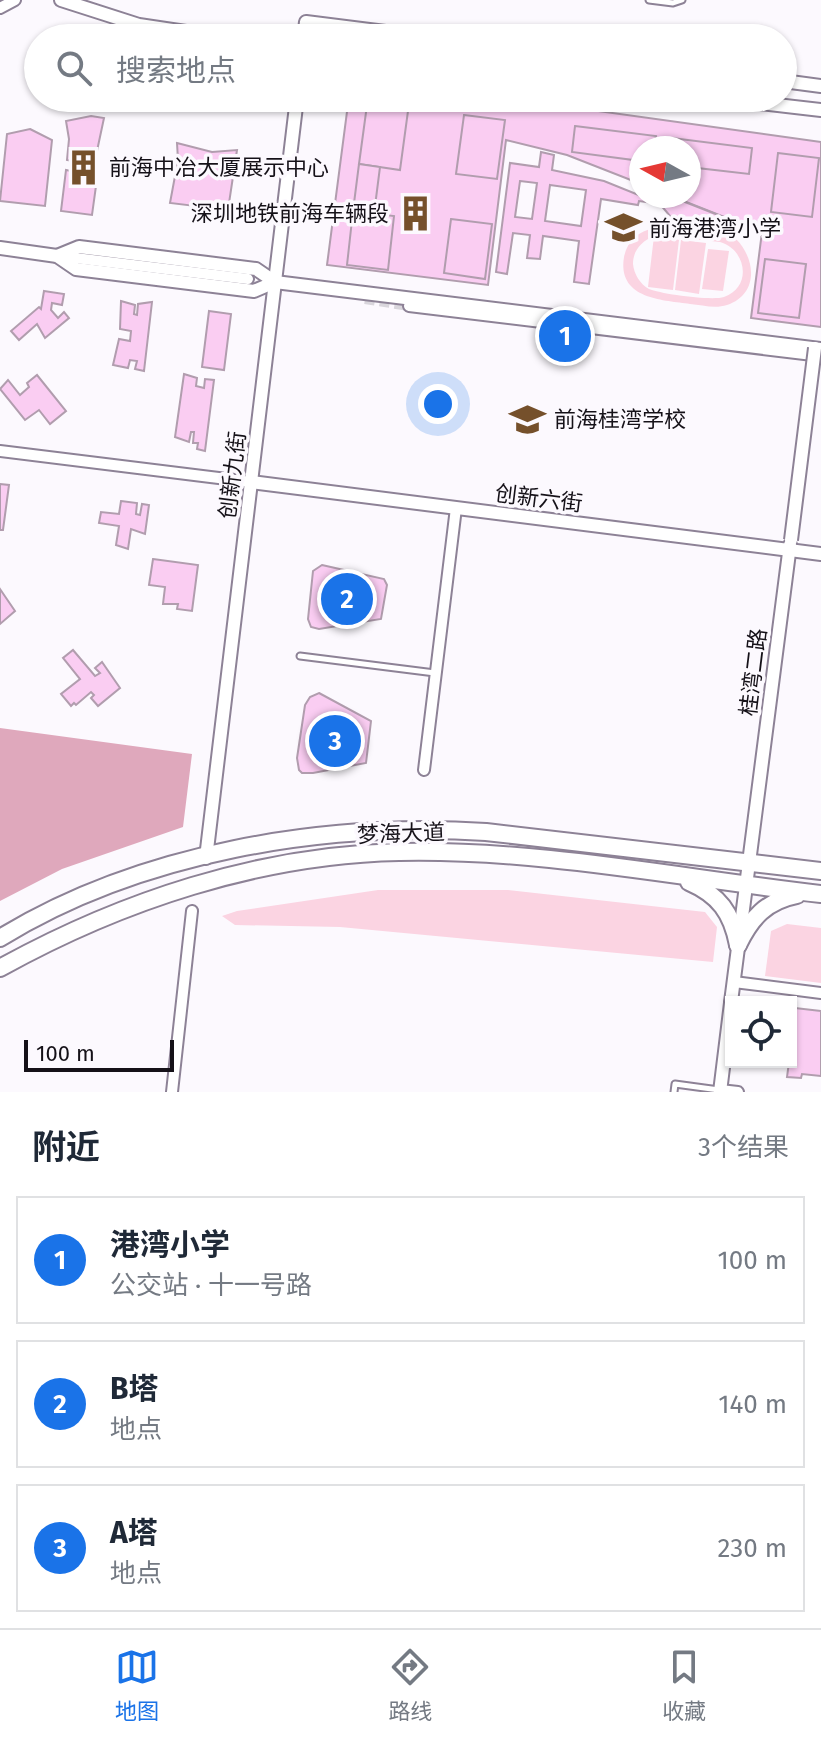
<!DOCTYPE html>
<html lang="zh">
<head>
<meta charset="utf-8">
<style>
  :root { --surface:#fff; --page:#f2f2f3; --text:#1f2937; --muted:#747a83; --line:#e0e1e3; --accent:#1a73e8 }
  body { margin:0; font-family:"Fira Sans","Noto Sans SC",sans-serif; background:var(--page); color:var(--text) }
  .controls { position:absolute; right:24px; bottom:24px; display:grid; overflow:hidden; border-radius:0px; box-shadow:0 2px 6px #0004 }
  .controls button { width:72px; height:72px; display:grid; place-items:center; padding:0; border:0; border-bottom:2px solid var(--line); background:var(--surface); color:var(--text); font:40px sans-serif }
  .compass { position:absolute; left:629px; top:136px; width:72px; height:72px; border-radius:50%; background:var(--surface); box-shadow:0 2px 6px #0004; rotate:278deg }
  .scale { position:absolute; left:24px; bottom:20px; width:150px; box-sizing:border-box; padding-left:8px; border:4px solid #151118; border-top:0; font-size:22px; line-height:28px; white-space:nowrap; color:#151118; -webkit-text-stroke:6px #fcf9fe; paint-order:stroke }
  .you { position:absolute; left:438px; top:404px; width:28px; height:28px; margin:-20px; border:6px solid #fff; border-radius:50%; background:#1a73e8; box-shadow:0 0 0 12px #1a73e833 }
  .badge { display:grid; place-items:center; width:52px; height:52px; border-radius:50%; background:var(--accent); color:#fff; font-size:26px; font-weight:700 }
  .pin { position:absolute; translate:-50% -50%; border:4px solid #fff; box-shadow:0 2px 8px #0006 }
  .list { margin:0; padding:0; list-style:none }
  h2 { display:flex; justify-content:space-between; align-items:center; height:104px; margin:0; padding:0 32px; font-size:34px }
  h2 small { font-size:26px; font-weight:400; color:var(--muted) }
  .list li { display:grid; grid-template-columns:52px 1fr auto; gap:24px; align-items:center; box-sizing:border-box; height:128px; margin:0 16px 16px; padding:0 16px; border:2px solid var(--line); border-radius:0px }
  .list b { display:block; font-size:30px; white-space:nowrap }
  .list p { margin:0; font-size:26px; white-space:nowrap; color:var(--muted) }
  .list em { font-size:26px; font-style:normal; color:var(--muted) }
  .icon { flex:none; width:44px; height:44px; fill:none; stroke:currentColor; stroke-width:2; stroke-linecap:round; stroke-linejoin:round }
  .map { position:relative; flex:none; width:821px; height:1092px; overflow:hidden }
  .search { position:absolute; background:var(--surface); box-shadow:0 2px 6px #0004; left:24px; right:24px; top:24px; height:88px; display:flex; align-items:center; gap:20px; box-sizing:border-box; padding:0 28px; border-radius:44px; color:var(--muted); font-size:30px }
  .sheet { height:536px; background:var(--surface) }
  nav { display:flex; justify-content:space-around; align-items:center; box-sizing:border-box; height:112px; border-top:2px solid var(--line); background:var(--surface); font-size:22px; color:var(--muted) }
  nav a { display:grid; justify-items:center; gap:4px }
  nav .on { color:var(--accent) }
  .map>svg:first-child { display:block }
  .green { fill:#fbd4e2; fill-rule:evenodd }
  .forest { fill:#dfa8bc }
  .building { fill:#facdf2; stroke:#b19dae; stroke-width:2; fill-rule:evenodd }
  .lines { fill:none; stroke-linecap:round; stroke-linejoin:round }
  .minor-tunnel { stroke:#d9d6dc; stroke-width:10; stroke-dasharray:10 5; stroke-linecap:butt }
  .service-casing { stroke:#8d8296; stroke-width:9 }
  .minor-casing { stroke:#8d8296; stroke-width:14 }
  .tertiary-casing { stroke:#8d8296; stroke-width:16 }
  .primary-casing { stroke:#8d8296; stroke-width:20 }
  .service { stroke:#fff; stroke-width:5 }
  .minor { stroke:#fff; stroke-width:10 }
  .tertiary { stroke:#fff; stroke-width:12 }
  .primary { stroke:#fff; stroke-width:16 }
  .tertiary-bridge-casing { stroke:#8d8296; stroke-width:16; stroke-linecap:butt }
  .tertiary-bridge { stroke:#fff; stroke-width:12 }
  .labels { text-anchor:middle; stroke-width:7; stroke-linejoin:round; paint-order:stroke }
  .poi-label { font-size:22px; fill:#151118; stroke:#fcf9fe; text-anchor:start }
  .street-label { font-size:22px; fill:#151118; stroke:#fcf9fe }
</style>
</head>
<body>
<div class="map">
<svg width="821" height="1092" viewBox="0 0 821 1092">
  <rect width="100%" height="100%" fill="#fcf9fe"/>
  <!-- green -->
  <g class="green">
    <path d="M655 223 736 234V239C756 259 759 294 727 305 715 309 702 305 690 304 662 300 617 299 624 257 627 241 639 231 654 228ZM656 235 720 242C746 249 753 287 724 297 712 301 661 294 649 289 640 284 634 274 633 264 633 250 642 241 654 236L648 287 673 290 679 240Z"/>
    <polygon points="681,240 706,243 699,294 675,290"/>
    <polygon points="708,249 729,251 723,291 702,289"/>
    <polygon points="378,890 508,890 705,912 717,927 713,962 340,927 235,925 222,916 237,911"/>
    <polygon points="787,924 821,928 821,983 765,976 771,931"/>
  </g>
  <!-- forest -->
  <polygon class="forest" points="0,728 192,754 183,827 62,869 0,901"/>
  <!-- building -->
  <g class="building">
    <polygon points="355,98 504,98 821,142 821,327 751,318 762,232 671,196 689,196 689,148 641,148 641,184 567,155 506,140 488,285 327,265 348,104"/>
    <polygon points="367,105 408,111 400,170 359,164"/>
    <polygon points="464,115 505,120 497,179 456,174"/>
    <polygon points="91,116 104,118 94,165 96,186 92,215 61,211 66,170 71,171 72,161 67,160 69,139 66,121"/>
    <polygon points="575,126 656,136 654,148 641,148 641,161 572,152"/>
    <polygon points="30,129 52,140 45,206 0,201 7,134"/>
    <polygon points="672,138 752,148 749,174 689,167 689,148 671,148"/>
    <polygon points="177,143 212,152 237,150 228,210 170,203 178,160"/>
    <path d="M541 152 554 155 552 170 604 181 641 196 685 202 741 224 740 231 675 222 660 204 639 201 638 205 601 199 589 284 574 282 579 241 543 236 540 259 527 258 530 235 513 233 507 274 496 272 510 163 539 167ZM520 181 537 183 532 219 515 217ZM550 185 586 190 581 226 545 221Z"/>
    <polygon points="778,153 819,158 812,217 771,212"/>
    <polygon points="359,164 380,167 374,214 353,211"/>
    <polygon points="353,211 394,216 388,270 347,265"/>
    <polygon points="451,219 492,224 485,279 444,273"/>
    <polygon points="765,259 806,264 799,318 758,313"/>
    <polygon points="44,291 64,294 62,305 52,303 51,310 58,318 64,312 69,318 45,338 37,324 19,340 11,331 39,307 41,309"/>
    <polygon points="121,301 135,305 134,314 137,315 138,304 152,302 144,371 135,369 137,361 130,360 128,368 113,365 119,339 130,341 131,331 120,329"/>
    <polygon points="209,311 231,314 224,370 202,367"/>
    <polygon points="184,374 197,378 196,386 204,388 205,379 214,380 205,451 197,449 198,443 193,443 194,432 191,432 189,442 175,437"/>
    <polygon points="37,375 66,411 50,424 39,410 25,420 0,389 8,380 20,395 29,387 27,383"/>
    <polygon points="0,484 9,485 3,530 0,530"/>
    <polygon points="121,501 137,503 136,514 140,515 142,504 149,505 145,534 131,529 128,549 116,545 119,526 99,523 101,512 119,514"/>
    <polygon points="153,559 198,565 192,611 177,609 178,604 163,604 165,587 149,585"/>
    <polygon points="322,565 384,579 387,585 381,619 319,629 311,627 308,619 313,571"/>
    <polygon points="0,589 15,611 0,624"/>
    <polygon points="73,650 95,676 100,673 95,668 102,662 120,688 98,706 91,698 94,695 91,692 76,705 74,703 71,706 61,694 80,679 63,658"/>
    <polygon points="319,693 371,721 366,763 313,773 302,773 299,770 297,758 305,705 310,697"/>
    <polygon points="795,1008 821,1011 821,1076 802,1074 801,1078 787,1077 789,1062 791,1062"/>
  </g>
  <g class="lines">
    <!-- minor-tunnel -->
    <polyline class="minor-tunnel" points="365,299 409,306"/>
    <defs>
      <g id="service">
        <polyline points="649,0 673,3 682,0"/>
        <polyline points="300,656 435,673"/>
        <polyline points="674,1092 675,1084 719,1090"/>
      </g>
      <g id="minor">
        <polyline points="0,8 15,0"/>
        <polyline points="59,256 248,279"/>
        <polyline points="409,306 821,356"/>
        <polyline points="0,451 251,482"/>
        <polyline points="424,770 456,508"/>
        <polyline points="734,982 821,993"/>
        <polyline points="720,1090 738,1092"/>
        <polyline points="172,1092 192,911"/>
      </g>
      <g id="tertiary">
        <polyline points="61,0 139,25 226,38"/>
        <polyline points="304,38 306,22 433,38"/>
        <polyline points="783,81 821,86"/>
        <polyline points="716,98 821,110"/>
        <polyline points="0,248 57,256 76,269 254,291 275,282"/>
        <polyline points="57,256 79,247 256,269 275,282 821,349"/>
        <polyline points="251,482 821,554"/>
        <polyline points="206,858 297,98"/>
        <polyline points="731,1002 790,545"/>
        <polyline points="720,1092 731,1003"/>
      </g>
      <g id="primary">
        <path d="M689 882C719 895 732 913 738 945"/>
        <path d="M0 938C140 852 324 822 486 832L821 871"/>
        <path d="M738 945C751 918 766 901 797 895"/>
        <path d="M0 968C121 901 259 855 399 852 540 849 681 878 821 894"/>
      </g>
    </defs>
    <!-- service casing -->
    <use href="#service" class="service-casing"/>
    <!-- minor casing -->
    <use href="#minor" class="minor-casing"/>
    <!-- tertiary casing -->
    <use href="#tertiary" class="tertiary-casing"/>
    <!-- primary casing -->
    <use href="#primary" class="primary-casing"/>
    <!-- service -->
    <use href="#service" class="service"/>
    <!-- minor -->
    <use href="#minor" class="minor"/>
    <!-- tertiary -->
    <use href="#tertiary" class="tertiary"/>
    <!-- primary -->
    <use href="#primary" class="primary"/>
    <defs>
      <polyline id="tertiary-bridge" points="791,540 815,348"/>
    </defs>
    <!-- tertiary-bridge casing -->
    <use href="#tertiary-bridge" class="tertiary-bridge-casing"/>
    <!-- tertiary-bridge -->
    <use href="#tertiary-bridge" class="tertiary-bridge"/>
  </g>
  <!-- icons -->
  <defs>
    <symbol id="building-bare" viewBox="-9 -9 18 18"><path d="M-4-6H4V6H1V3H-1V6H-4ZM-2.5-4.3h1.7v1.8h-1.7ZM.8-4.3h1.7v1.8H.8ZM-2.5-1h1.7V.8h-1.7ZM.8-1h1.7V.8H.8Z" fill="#75502b" stroke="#fcf9fe" stroke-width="2.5" paint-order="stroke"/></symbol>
    <symbol id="school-bare" viewBox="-9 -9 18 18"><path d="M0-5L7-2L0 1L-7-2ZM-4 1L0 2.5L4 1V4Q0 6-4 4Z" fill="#75502b" stroke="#fcf9fe" stroke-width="2.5" paint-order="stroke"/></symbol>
  </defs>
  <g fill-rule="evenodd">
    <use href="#building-bare" x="58" y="142" width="51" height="51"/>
    <use href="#building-bare" x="390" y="188" width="51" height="51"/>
    <use href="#school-bare" x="598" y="202" width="51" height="51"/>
    <use href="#school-bare" x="502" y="394" width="51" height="51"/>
  </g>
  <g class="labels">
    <!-- poi labels -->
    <g class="poi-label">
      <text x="109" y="175">前海中冶大厦展示中心</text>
      <text x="389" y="221" text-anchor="end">深圳地铁前海车辆段</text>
      <text x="649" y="236">前海港湾小学</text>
      <text x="554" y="427">前海桂湾学校</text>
    </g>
    <!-- street labels -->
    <g class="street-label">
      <text transform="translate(232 475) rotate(-83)" y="8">创新九街</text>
      <text transform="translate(539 498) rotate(7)" y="8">创新六街</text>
      <text transform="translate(753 672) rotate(-83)" y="8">桂湾二路</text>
      <text transform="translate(401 833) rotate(-2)" y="8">梦海大道</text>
    </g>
  </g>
</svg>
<div class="controls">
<button><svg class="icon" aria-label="locate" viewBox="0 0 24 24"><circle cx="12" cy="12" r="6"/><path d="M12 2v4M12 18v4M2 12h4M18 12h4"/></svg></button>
</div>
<svg class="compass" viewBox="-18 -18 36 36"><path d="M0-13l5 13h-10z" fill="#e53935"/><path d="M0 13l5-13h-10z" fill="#747a83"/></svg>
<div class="scale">100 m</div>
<div class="you"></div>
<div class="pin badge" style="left:565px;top:336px">1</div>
<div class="pin badge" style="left:347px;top:599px">2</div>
<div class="pin badge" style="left:335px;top:741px">3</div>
<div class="search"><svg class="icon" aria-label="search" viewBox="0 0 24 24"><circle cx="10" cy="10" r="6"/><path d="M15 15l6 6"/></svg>搜索地点</div>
</div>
<section class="sheet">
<h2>附近<small>3个结果</small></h2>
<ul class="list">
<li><span class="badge">1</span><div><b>港湾小学</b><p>公交站 · 十一号路</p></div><em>100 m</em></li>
<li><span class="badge">2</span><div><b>B塔</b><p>地点</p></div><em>140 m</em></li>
<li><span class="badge">3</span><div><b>A塔</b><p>地点</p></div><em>230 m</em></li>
</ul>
</section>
<nav>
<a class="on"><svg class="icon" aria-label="map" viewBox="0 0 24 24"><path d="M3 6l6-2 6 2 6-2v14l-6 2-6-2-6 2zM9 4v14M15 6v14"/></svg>地图</a>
<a><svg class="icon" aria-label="directions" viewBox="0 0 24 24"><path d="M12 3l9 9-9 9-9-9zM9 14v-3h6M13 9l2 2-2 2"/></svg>路线</a>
<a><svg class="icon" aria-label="saved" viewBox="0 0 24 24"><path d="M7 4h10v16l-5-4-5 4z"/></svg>收藏</a>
</nav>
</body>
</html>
